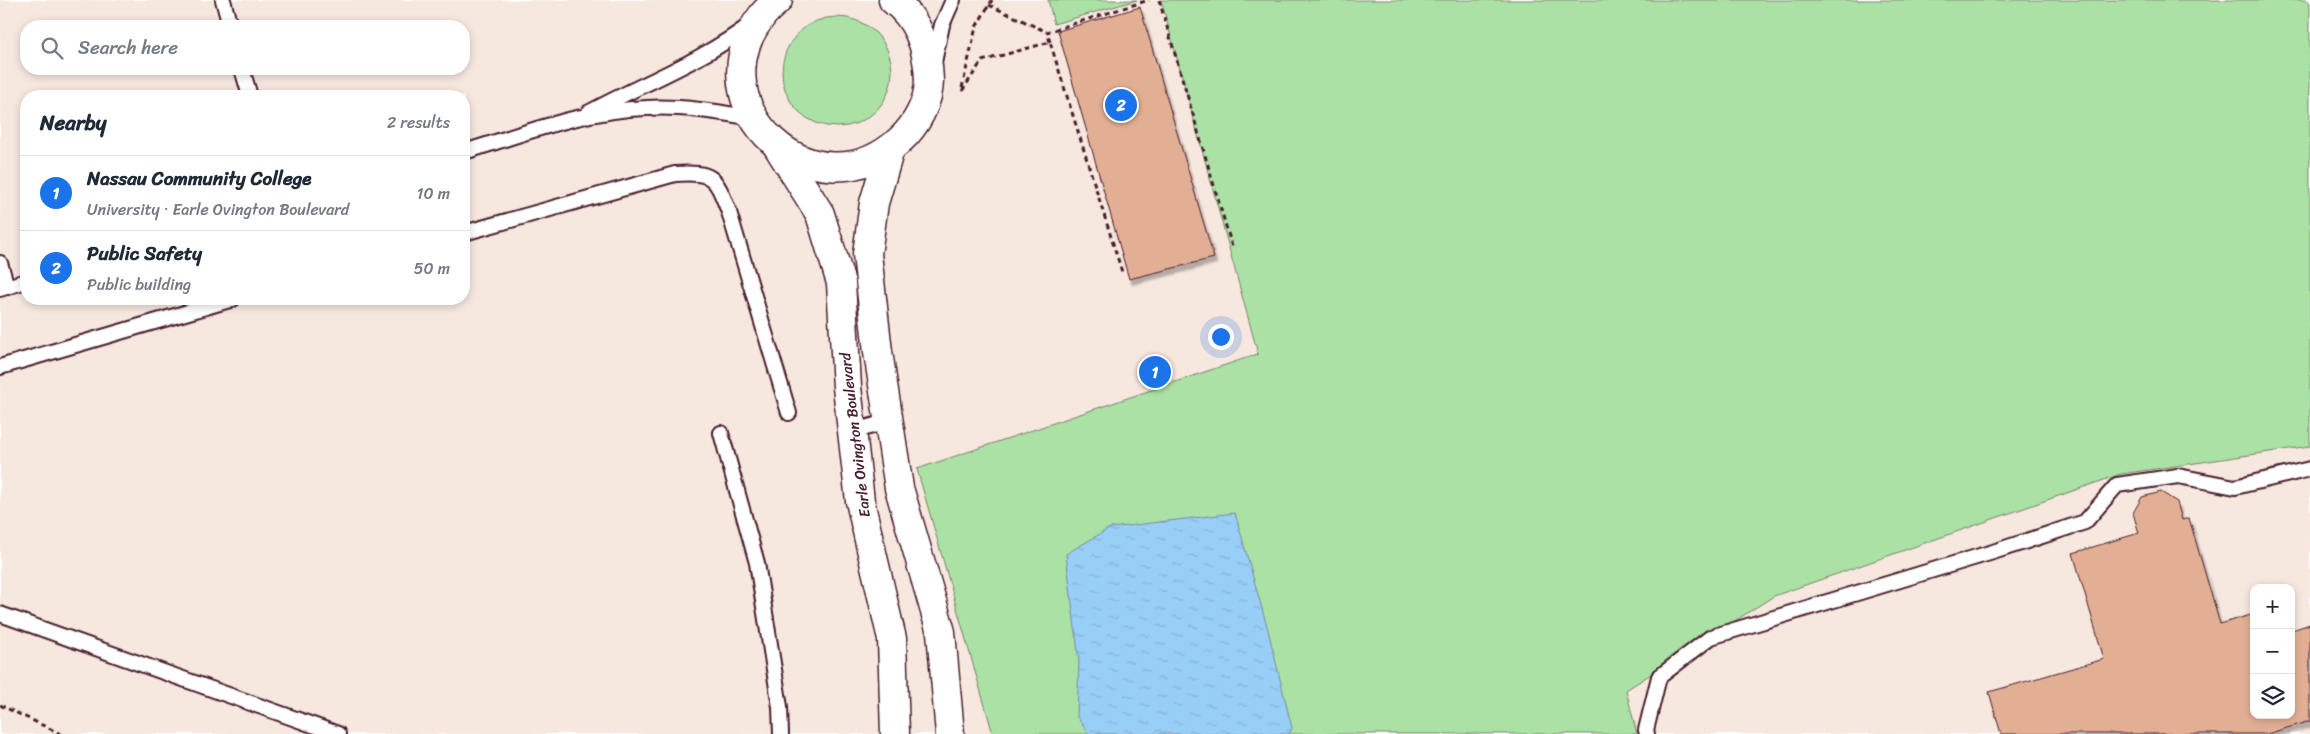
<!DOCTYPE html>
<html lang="en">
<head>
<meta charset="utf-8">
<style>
  :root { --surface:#fff; --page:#f6f6f7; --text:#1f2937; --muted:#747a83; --line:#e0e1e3; --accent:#1a73e8 }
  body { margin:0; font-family:Sriracha,sans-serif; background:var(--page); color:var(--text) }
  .controls { position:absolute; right:15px; bottom:15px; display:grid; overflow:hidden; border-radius:10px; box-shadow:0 2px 8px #0003 }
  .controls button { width:45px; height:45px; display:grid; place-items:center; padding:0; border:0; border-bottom:1px solid var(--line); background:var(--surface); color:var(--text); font:25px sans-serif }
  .you { position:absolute; left:1220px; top:336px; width:18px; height:18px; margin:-12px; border:4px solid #fff; border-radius:50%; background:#1a73e8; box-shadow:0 0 0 8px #1a73e833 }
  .badge { display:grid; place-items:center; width:32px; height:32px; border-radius:50%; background:var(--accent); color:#fff; font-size:16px; font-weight:700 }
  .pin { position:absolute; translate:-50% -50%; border:2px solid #fff; box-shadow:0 1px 5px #0006 }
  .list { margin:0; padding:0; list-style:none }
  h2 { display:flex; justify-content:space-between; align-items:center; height:65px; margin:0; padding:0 20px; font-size:21px }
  h2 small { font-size:16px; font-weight:400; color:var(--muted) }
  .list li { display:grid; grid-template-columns:32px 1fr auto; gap:15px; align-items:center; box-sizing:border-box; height:75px; padding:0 20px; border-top:1px solid var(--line) }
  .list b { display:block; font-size:19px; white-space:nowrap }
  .list p { margin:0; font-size:16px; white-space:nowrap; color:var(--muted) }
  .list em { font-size:16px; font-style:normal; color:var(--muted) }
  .icon { flex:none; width:28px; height:28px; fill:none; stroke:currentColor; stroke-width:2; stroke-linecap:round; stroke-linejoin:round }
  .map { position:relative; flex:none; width:2310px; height:734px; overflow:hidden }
  .search { position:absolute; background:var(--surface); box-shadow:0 2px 8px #0003; left:20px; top:20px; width:450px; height:55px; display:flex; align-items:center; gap:12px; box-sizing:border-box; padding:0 18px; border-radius:20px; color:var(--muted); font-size:19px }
  .panel { position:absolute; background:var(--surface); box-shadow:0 2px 8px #0003; left:20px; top:90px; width:450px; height:215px; border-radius:20px }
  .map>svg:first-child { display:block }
  .built { fill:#f6e7df; fill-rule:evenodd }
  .green { fill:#aae1a4; stroke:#7a8068 }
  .water { fill:url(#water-ripples); stroke:#7989a5 }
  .building { fill:#e2af95; stroke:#4a1f2b; filter:url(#shadow) }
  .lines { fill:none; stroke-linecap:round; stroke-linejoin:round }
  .service-casing { stroke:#4a1f2b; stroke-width:18 }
  .minor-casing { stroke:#4a1f2b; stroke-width:31 }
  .path { stroke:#4a1f2b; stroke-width:3; stroke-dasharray:5 4; stroke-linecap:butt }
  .service { stroke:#fff; stroke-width:14 }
  .minor { stroke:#fff; stroke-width:28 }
  .labels { text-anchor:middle; stroke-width:4; stroke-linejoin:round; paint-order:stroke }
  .street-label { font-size:15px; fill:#4a1f2b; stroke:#fff }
</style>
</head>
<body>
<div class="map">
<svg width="2310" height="734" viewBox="0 0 2310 734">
  <defs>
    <pattern id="water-ripples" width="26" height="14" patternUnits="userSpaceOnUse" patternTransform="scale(1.25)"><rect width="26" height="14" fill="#98cff7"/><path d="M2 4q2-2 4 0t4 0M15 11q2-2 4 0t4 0" fill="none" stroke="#84b1d4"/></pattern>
    <filter id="shadow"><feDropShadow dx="3" dy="5.5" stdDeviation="1" flood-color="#0004"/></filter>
  </defs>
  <rect width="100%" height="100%" fill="#fff"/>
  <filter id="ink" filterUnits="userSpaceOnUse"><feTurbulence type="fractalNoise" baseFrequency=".02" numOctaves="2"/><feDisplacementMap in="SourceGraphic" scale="10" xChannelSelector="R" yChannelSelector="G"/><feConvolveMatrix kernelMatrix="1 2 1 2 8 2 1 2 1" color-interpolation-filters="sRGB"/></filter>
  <g filter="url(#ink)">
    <!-- built -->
    <path class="built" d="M0 0H2310V734H1637L1626 691 1612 734H0ZM26 26H464V69H26ZM26 96H464V299H26ZM2254 588H2291V715H2254Z"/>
    <!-- green -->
    <g class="green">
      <polygon points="1048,0 1137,0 1054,24"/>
      <polygon points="1161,0 2307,0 2310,3 2310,446 2121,474 1774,596 1626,690 1637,734 993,734 917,469 1258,354"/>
      <circle cx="837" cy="72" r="55"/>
    </g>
    <!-- water -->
    <polygon class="water" points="1235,513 1268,630 1292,728 1289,734 1089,734 1077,717 1079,661 1066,554 1110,528"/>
    <!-- building -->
    <g class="building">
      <polygon points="1140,7 1214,258 1129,279 1058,31"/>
      <polygon points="2161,492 2177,502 2182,520 2189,518 2220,624 2254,614 2254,715 2291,715 2291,627 2292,630 2310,624 2310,721 2267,734 2001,734 1989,692 2104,659 2073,553 2139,533 2133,513 2142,497"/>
    </g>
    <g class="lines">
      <defs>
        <g id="service">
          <polyline points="223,0 230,26"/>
          <polyline points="934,62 942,25 953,0"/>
          <polyline points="242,69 250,96"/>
          <path d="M588 113C643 83 701 62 751 24"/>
          <path d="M464 152C523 134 584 110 646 108 682 106 718 112 753 118"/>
          <path d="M464 233 675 174C714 172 715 176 729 212L789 413"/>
          <polyline points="0,263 7,287"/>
          <polyline points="0,289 26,281"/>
          <polyline points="0,367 233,299"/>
          <polyline points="852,432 889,421"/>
          <polyline points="721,433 757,563 780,707 781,734"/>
          <polyline points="0,614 338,734"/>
          <polyline points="1647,734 1646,730 1659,677 1711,637 1993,552 2085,522 2117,485 2178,476 2235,487 2310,469"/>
        </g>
        <g id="minor">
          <path d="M778 0C773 5 766 10 762 16 692 105 815 219 900 140 916 126 929 102 929 80 928 49 919 20 893 0"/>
          <polyline points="778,147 820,214 841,283 847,387 860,501 892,639 895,734"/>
          <polyline points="890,149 874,203 867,254 878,352 899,488 941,632 950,734"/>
        </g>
      </defs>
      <!-- service casing -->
      <use href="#service" class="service-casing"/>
      <!-- minor casing -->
      <use href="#minor" class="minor-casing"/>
      <!-- path -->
      <g class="path">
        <polyline points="1159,0 1233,250"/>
        <polyline points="989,5 1047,32"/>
        <polyline points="1050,42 1047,32 1149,0"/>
        <polyline points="962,88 976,27 992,0"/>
        <polyline points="962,91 982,61 1050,42 1122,272"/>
        <polyline points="0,705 61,734"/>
      </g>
      <!-- service -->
      <use href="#service" class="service"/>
      <!-- minor -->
      <use href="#minor" class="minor"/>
    </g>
  </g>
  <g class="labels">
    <!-- street labels -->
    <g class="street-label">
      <text transform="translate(855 435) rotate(-97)" y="5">Earle Ovington Boulevard</text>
    </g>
  </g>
</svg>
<div class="controls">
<button>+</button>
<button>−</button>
<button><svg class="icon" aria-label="layers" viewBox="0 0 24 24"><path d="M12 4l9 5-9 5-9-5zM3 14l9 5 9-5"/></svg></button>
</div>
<div class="you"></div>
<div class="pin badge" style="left:1155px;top:372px">1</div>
<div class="pin badge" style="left:1121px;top:105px">2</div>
<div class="search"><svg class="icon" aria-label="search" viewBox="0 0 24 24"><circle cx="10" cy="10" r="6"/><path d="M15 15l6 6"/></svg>Search here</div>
<section class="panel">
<h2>Nearby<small>2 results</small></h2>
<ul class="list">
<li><span class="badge">1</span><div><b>Nassau Community College</b><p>University · Earle Ovington Boulevard</p></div><em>10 m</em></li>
<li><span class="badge">2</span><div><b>Public Safety</b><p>Public building</p></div><em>50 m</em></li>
</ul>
</section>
</div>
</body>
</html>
